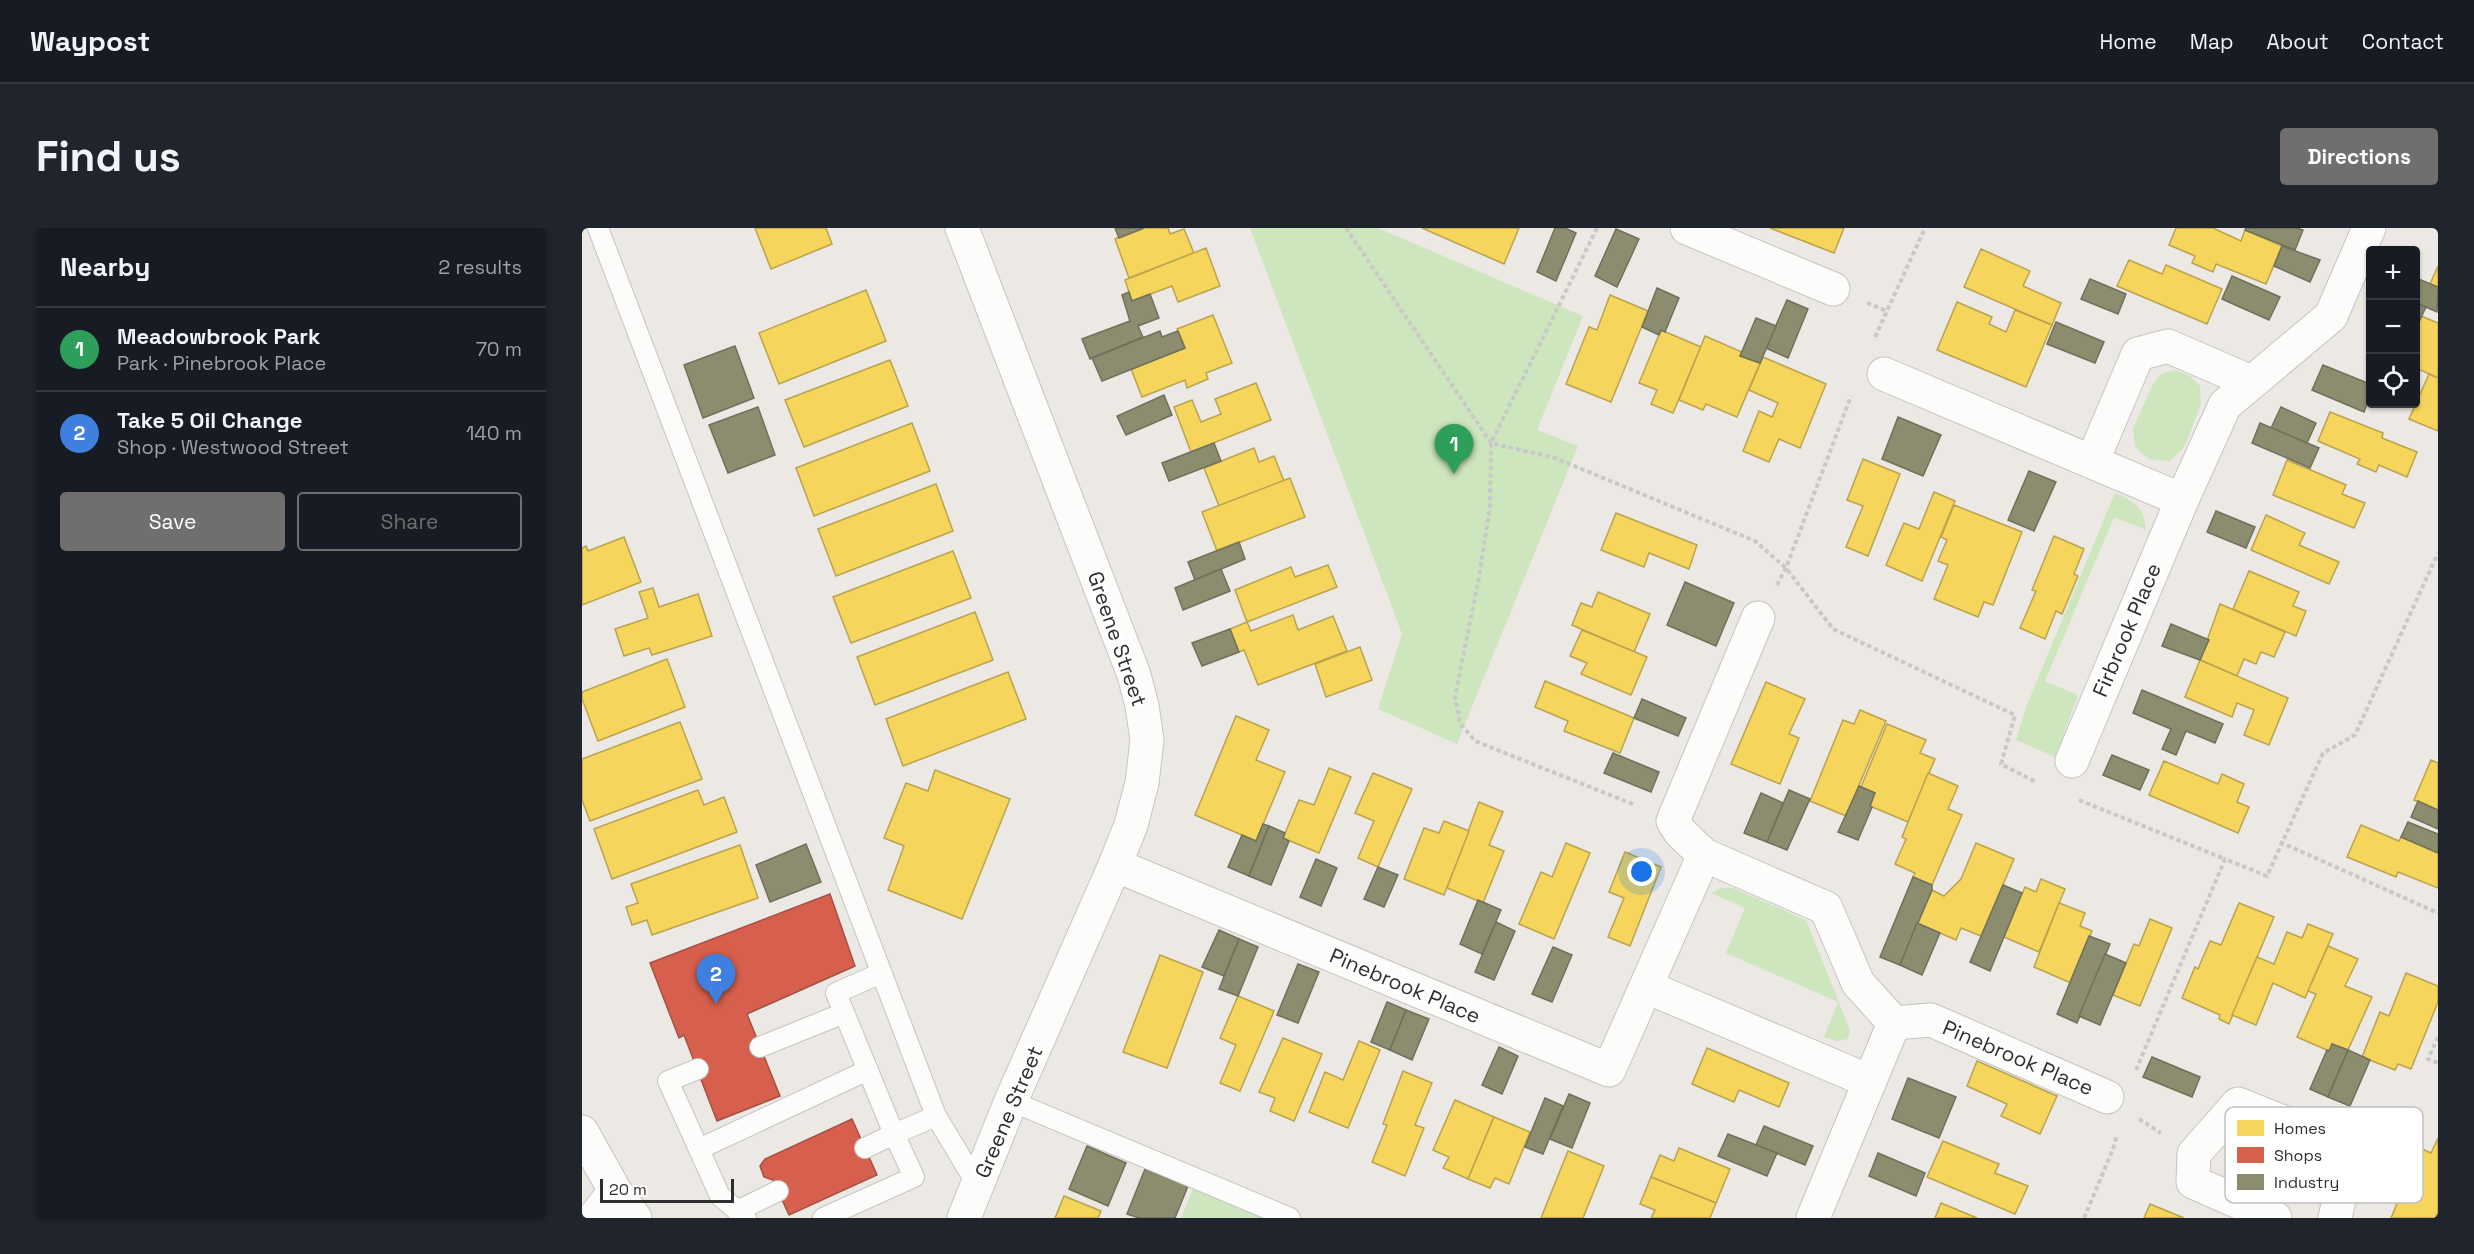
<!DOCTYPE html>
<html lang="en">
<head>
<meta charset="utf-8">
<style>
  :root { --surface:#171b24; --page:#20242c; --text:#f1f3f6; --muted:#9ea1a6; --line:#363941; --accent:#706f6e }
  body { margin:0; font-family:"Space Grotesk",sans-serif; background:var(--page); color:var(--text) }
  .controls { position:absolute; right:18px; top:18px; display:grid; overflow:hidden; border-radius:6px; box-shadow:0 2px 4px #0004 }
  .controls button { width:54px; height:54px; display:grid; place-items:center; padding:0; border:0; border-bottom:2px solid var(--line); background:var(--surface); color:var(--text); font:30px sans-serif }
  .scale { position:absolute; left:18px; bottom:15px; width:134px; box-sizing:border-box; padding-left:6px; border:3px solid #2e2e2e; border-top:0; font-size:16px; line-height:21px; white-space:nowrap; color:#2e2e2e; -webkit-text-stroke:4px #fff; paint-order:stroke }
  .you { position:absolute; left:1060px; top:644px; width:21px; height:21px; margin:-15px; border:4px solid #fff; border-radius:50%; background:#1a73e8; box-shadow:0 0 0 9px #1a73e833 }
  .badge { display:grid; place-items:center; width:39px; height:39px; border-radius:50%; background:var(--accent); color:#fff; font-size:20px; font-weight:700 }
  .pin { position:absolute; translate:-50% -50px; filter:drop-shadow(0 2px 3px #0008) }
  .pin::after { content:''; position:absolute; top:32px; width:21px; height:18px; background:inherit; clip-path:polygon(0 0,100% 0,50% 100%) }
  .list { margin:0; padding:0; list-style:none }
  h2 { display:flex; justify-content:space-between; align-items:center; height:78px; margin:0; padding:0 24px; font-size:26px }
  h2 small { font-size:20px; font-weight:400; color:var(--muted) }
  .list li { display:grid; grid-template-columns:39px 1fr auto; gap:18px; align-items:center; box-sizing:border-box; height:84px; padding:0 24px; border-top:2px solid var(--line) }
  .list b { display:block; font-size:22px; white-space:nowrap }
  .list p { margin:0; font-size:20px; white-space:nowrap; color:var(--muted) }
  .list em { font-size:20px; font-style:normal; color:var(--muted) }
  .actions { display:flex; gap:12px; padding:18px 24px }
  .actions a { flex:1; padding:14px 0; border:2px solid var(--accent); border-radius:6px; text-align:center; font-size:21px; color:var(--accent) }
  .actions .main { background:var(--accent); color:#fff }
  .icon { flex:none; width:33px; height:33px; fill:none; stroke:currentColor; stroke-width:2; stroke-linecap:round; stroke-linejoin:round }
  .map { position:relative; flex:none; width:1856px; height:990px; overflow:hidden; border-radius:6px }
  header { display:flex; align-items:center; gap:36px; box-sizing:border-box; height:84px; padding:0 30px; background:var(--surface); border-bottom:2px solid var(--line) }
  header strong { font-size:28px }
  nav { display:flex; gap:33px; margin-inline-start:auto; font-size:21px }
  .intro { display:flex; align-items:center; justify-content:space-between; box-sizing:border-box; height:144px; padding:0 36px }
  h1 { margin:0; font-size:42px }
  .button { padding:15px 27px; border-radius:6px; background:var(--accent); color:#fff; font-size:21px; font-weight:700 }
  main { display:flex; gap:36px; padding:0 36px }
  aside { flex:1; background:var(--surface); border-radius:6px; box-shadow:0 2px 4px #0004 }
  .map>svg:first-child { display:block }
  .green { fill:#cee6be }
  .homes { fill:#f6d55c; stroke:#baa34e; stroke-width:1.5 }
  .shops { fill:#d6604d; stroke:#a45144; stroke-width:1.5 }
  .industry { fill:#8c8c6e; stroke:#70705b; stroke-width:1.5 }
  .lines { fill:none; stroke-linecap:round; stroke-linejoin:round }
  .service-casing { stroke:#c5c4c5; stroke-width:22 }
  .minor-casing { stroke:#c5c4c5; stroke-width:35 }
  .secondary-casing { stroke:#c5c4c5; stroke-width:35 }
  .path { stroke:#c9c9c8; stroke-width:4; stroke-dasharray:4.5 3; stroke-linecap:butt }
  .service { stroke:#fcfcfb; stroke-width:20 }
  .minor { stroke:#fcfcfb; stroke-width:33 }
  .secondary { stroke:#fcfcfb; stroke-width:33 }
  .labels { text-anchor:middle; stroke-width:6; stroke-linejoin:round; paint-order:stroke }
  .street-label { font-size:21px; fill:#2e2e2e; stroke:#fff }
  .key { fill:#fff; stroke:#c0c0c0; stroke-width:1.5 }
  .key-label { font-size:16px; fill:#2e2e2e }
</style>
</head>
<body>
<header>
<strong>Waypost</strong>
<nav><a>Home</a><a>Map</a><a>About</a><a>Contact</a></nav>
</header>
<div class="intro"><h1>Find us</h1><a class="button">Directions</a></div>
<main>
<aside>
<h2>Nearby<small>2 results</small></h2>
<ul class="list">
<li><span class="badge" style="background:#2e9e5b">1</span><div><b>Meadowbrook Park</b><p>Park · Pinebrook Place</p></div><em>70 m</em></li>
<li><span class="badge" style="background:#3f7fe0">2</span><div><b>Take 5 Oil Change</b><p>Shop · Westwood Street</p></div><em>140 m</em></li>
</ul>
<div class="actions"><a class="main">Save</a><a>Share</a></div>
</aside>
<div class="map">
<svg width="1856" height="990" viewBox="0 0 1856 990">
  <rect width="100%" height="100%" fill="#ece8e4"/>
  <!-- green -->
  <g class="green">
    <polygon points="668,0 796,0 1001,88 955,202 996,218 875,516 796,481 820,406"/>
    <polygon points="1593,142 1608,148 1618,158 1619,176 1603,218 1588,233 1567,231 1553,219 1551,201 1570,158 1579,146"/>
    <path d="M1533 265C1553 274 1562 279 1564 302L1532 289 1463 453 1496 467 1481 508 1480 532 1434 512 1444 479Z"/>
    <polygon points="1139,660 1151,660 1224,692 1268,802 1266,811 1254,813 1242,809 1256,774 1144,725 1163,680 1129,665"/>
    <polygon points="613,956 695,990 599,990"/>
  </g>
  <!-- homes -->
  <g class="homes">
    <polygon points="173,0 244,0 250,16 189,41"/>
    <polygon points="562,0 586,0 588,6 602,1 612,25 547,50 533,11"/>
    <polygon points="840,0 937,0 922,36"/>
    <polygon points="1188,0 1262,0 1252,25"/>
    <polygon points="1594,0 1631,0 1659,13 1663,2 1700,18 1684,56 1634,36 1631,44 1610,35 1613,28 1587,17"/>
    <polygon points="624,20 638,58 596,74 590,58 550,73 543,52"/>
    <polygon points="1399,21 1448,43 1441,58 1479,75 1470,97 1382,59"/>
    <polygon points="1547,32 1580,46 1584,37 1640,61 1625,96 1535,58"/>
    <polygon points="1856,38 1856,59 1848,56"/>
    <polygon points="284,62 304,113 197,156 177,105"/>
    <polygon points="1028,67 1066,83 1029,174 984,156 1007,99 1015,102"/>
    <polygon points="1375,74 1410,89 1407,96 1424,104 1433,82 1470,97 1444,159 1355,122"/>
    <polygon points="631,87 650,135 624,145 626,151 605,160 603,152 560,169 549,141 603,120 595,101"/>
    <polygon points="1839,88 1856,95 1856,150 1834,140 1834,102"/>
    <polygon points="1079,102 1119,119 1091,185 1069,176 1075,162 1057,155"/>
    <polygon points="1123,108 1160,124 1158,128 1178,135 1155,189 1124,176 1121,182 1097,172"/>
    <polygon points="1181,129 1244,156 1218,220 1197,211 1187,234 1161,223 1177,183 1190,189 1196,175 1167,162"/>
    <polygon points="308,132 326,178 222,219 203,172"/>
    <polygon points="1847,146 1856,150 1856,203 1827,191"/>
    <polygon points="674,155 689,192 609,224 592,179 610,172 619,194 639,186 633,171"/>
    <polygon points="1748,184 1801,205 1800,210 1835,224 1825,249 1797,237 1794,244 1775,236 1778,231 1736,213"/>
    <polygon points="330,195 348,243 232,288 214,240"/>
    <polygon points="672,220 677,234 692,228 702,253 637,278 622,240"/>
    <polygon points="1281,231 1318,246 1286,328 1264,319 1281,278 1265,272"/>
    <polygon points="1705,232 1764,257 1760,266 1783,275 1772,300 1691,267"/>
    <polygon points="708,250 723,289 635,323 620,284"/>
    <polygon points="354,256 371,303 254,348 236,301"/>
    <polygon points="1352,264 1373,273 1340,353 1304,337 1322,295 1337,301"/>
    <polygon points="1372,277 1440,304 1411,377 1402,374 1396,389 1352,371 1366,337 1356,333 1365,312 1359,309"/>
    <polygon points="1034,285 1115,317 1107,341 1067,325 1062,339 1019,322"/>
    <polygon points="1684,287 1723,305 1717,317 1757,334 1747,356 1669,322"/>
    <polygon points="1472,308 1502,321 1492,346 1496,348 1480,386 1474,383 1463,411 1438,400 1454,363 1450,362"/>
    <polygon points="42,309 59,354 0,377 0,320 4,318 6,323"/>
    <polygon points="371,323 389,370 269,415 251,369"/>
    <polygon points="746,337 755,359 665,394 653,362 709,339 713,349"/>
    <polygon points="1667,343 1717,364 1711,378 1724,383 1714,408 1651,381"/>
    <polygon points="71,360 77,379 116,366 130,408 70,427 67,420 42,428 33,401 66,390 57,364"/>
    <polygon points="1016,364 1068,386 1052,424 990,397 999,375 1010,379"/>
    <polygon points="1638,376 1703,404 1692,429 1679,424 1674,436 1662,431 1655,448 1618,432"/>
    <polygon points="393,384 411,432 293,477 275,429"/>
    <polygon points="711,387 716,402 751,388 765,423 676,457 662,422 657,424 648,401 665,394 669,403"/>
    <polygon points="1000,402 1065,429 1049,467 999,446 1005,435 988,428"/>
    <polygon points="778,419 790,452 744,469 733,436"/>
    <polygon points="85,431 103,479 16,513 0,471 0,464"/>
    <polygon points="1618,432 1706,470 1687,517 1662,507 1672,482 1655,475 1650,489 1603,469"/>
    <polygon points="426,444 444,491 321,538 304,491"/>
    <polygon points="963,453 1052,490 1038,525 982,503 986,493 953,479"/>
    <polygon points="1184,454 1223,471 1207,506 1217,510 1198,556 1149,536"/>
    <polygon points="1278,482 1304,493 1264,588 1228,573 1261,492 1272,496"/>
    <polygon points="654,488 687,502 674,532 703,544 674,613 613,587"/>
    <polygon points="98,494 120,551 8,593 0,572 0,531"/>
    <polygon points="1305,496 1344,512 1338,525 1353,531 1326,594 1288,578 1293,565 1279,559"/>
    <polygon points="1849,532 1856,535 1856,582 1832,572"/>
    <polygon points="1582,533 1636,556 1640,546 1662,556 1655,574 1667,579 1656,605 1567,567"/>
    <polygon points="747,540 769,549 737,625 701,610 717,572 732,577"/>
    <polygon points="353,542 428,571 380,691 306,662 322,618 302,610 324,555 346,563"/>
    <polygon points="791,545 830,561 796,639 776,630 792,593 773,585"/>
    <polygon points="1346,545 1376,558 1366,581 1380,587 1350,657 1331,649 1333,645 1313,636 1324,611 1320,609"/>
    <polygon points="116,562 122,577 142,569 155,604 30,651 12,601"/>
    <polygon points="897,574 921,584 907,617 922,623 901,675 865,660"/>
    <polygon points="862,593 887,603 862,667 822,651 842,600 857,605"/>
    <polygon points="1779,597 1817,613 1819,609 1856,625 1856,660 1816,644 1814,649 1765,629"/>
    <polygon points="984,615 1008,625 972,711 937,696 959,644 970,649"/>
    <polygon points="1394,615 1432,631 1399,708 1379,700 1374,712 1335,695 1350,662 1362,668 1379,651"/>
    <polygon points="158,617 176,670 70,707 65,692 50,697 44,679 56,675 49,656"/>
    <polygon points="1043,624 1079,639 1048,718 1026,709 1042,670 1027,664"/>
    <polygon points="1459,651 1483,661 1457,724 1422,709 1443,659 1454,664"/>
    <polygon points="1477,675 1503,685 1498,698 1510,703 1489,755 1452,739"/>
    <polygon points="1657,675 1692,689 1647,796 1637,791 1638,787 1600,770 1613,739 1616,741 1628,713 1639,717"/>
    <polygon points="1568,691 1590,700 1558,778 1531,767 1552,716 1557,718"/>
    <polygon points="1726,696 1751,706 1723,770 1691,755 1674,797 1650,787 1675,729 1692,736 1705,704 1720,710"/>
    <polygon points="1746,718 1776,731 1763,758 1790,769 1766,822 1750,816 1747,823 1715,809 1734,766 1726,763"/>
    <polygon points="578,727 621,744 585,840 541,824"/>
    <polygon points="1824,745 1856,758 1856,774 1829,841 1816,836 1813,842 1780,829 1798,784 1807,788"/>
    <polygon points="656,768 692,783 658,863 638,855 654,817 638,810"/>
    <polygon points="701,810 740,826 712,893 688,883 693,870 677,864"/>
    <polygon points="777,813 798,822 766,900 727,884 743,844 761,852"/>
    <polygon points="1125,820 1207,855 1197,879 1157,862 1152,874 1110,856"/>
    <polygon points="1395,833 1475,868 1458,906 1419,888 1425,876 1385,858"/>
    <polygon points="821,843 850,855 833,897 842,900 823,948 790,934 805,897 801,896"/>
    <polygon points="873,872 912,889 886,951 861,940 867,929 851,922"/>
    <polygon points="912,889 948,904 927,956 913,950 908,960 886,951"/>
    <polygon points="1856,910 1856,984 1853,990 1809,990 1838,920 1849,925"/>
    <polygon points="1361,913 1417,936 1413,945 1446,958 1433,986 1345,949"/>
    <polygon points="1097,920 1148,941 1134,975 1069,949 1078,927 1092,933"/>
    <polygon points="986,923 1022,938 1001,990 959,990"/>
    <polygon points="1069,949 1134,975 1128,990 1069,990 1073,982 1058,976"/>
    <polygon points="482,968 519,983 516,990 473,990"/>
    <polygon points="1359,975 1395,990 1353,990"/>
    <polygon points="1568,976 1602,990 1562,990"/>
  </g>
  <!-- shops -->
  <g class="shops">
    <polygon points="248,666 273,738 165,786 198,868 135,893 102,807 97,810 68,735"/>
    <polygon points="270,891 295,947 207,987 191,952 182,949 178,938 183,931"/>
  </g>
  <!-- industry -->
  <g class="industry">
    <polygon points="533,0 562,0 537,10"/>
    <polygon points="973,0 983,0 994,5 974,53 955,44"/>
    <polygon points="1664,0 1715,0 1721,2 1713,22 1663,2"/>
    <polygon points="1034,1 1057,11 1035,59 1013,48"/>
    <polygon points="1700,18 1738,32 1728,54 1692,38"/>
    <polygon points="1650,48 1698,69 1687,92 1640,71"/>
    <polygon points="1834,50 1856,59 1855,84 1834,75"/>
    <polygon points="1508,51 1544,66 1536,86 1499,71"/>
    <polygon points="1075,60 1097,70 1083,104 1079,102 1077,107 1060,99"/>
    <polygon points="547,64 550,73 568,66 577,90 556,98 561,109 508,131 500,111 548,93 540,67"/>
    <polygon points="1205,72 1226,81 1206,130 1184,120"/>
    <polygon points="1834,75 1844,79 1835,98 1834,97"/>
    <polygon points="1174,90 1194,98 1178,135 1158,128"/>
    <polygon points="1474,94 1522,114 1513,135 1465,116"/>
    <polygon points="578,103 580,109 596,103 603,120 520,153 510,130"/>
    <polygon points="153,118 172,170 121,190 102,137"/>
    <polygon points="1741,137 1788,156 1788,168 1782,184 1730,162"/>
    <polygon points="582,167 590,187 544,207 535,188"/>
    <polygon points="176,179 193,227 146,245 127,197"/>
    <polygon points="1699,179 1734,195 1725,215 1689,200"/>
    <polygon points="1316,189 1359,207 1341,248 1300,231"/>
    <polygon points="1678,195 1737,220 1728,240 1670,215"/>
    <polygon points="632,215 639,233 587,253 580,235"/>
    <polygon points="1447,243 1474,254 1452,303 1426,292"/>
    <polygon points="1634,283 1673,299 1664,320 1625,304"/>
    <polygon points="657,314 663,331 613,352 606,334"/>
    <polygon points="639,341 648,363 601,382 593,360"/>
    <polygon points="1103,354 1152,375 1134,418 1085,397"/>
    <polygon points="1589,396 1627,412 1618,432 1580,418"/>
    <polygon points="648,401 657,424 620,438 610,415"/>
    <polygon points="1560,462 1641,496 1633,515 1604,503 1594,527 1580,521 1589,501 1551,485"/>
    <polygon points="1060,471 1104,490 1096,508 1052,490"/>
    <polygon points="1031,525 1077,544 1069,564 1022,545"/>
    <polygon points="1530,527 1567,542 1558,562 1521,547"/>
    <polygon points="1277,558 1293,565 1288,578 1290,579 1276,612 1256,604"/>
    <polygon points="1207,562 1228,571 1205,622 1185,614"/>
    <polygon points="1179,565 1201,575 1185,614 1162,605"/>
    <polygon points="1836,573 1856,582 1856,601 1829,589"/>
    <polygon points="1826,594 1856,606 1856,625 1819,609"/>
    <polygon points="681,596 687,598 667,648 646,639 660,607 674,613"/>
    <polygon points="687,598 703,605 701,610 707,613 689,657 667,648"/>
    <polygon points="224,616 239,654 188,674 174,637"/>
    <polygon points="734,631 755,640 739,678 718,669"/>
    <polygon points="796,639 816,647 802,679 782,671"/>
    <polygon points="1331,649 1350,657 1350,662 1318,737 1298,729"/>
    <polygon points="1421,657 1440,665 1408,743 1388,734"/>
    <polygon points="896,672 919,682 900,726 878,716"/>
    <polygon points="914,694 933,703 912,752 893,744"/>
    <polygon points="1335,695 1358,705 1340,747 1318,737"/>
    <polygon points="637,702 657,711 642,748 620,739"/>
    <polygon points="1507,708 1528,716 1495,795 1475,786"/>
    <polygon points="657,711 676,719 656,768 637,761"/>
    <polygon points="971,719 990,727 970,774 950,766"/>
    <polygon points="1523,726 1544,735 1518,797 1497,788"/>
    <polygon points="716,736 737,744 716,795 695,787"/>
    <polygon points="805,774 824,782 808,822 789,814"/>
    <polygon points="824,782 847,791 830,832 808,822"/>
    <polygon points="1750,816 1766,822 1746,869 1728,861 1745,822 1747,823"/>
    <polygon points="917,819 936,828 920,866 900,857"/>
    <polygon points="1766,822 1788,832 1768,878 1746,869"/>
    <polygon points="1570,829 1618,849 1610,869 1561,849"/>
    <polygon points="1326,850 1374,869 1357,910 1310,891"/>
    <polygon points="987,866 1008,875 990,920 968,911"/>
    <polygon points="963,870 981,878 961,926 943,919"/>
    <polygon points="1182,898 1231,918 1223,937 1174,917"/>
    <polygon points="1146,906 1195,925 1185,948 1136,928"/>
    <polygon points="505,918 544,935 526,978 487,961"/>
    <polygon points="1296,925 1343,945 1334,968 1287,948"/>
    <polygon points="563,941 606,958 593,990 557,990 545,986"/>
  </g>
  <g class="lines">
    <defs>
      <g id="service">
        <polyline points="16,0 354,888 396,958"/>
        <polyline points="299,745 254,765 312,906 354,888"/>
        <polyline points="178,819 262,785"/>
        <polyline points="116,841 86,853 138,968 164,990"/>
        <polyline points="429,873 708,990"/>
        <polyline points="117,921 286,842"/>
        <polyline points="155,983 196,963"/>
        <polyline points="241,990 332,949 312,906 283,920"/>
      </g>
      <g id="minor">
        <polyline points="380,0 552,447 560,478 565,512 560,555 549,597 533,637 429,873 382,990"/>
        <polyline points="1105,0 1251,61"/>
        <polyline points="1302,146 1600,272"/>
        <polyline points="1510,234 1556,126 1586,118 1669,154"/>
        <polyline points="1176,390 1091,593 1098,604 1122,627 1244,680 1276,755 1312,795"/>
        <polyline points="1490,533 1600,272 1643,177 1749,88 1787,0"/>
        <polyline points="533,637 1027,842 1122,627"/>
        <polyline points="1065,759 1287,853"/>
        <polyline points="1312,795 1349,792 1525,869"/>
        <polyline points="1231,990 1312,795"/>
        <polyline points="1693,990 1611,954 1612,926 1656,876 1768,921 1753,990"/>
      </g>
      <g id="secondary">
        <polyline points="0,904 33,963 53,990"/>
        <polyline points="12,990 33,963"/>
      </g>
    </defs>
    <!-- service casing -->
    <use href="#service" class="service-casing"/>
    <!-- minor casing -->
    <use href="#minor" class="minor-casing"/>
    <!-- secondary casing -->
    <use href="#secondary" class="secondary-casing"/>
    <!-- path -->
    <g class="path">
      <polyline points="764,0 909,215 973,230 1173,313 1204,340 1251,401 1433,487 1419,536 1454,554"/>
      <polyline points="1015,0 909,215 908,278 897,349 873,469 878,495 893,513 1053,577"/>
      <polyline points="1285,75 1305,83"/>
      <polyline points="1293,109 1343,0"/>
      <polyline points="1195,357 1204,340 1269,168"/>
      <polyline points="1497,572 1643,631"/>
      <polyline points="1698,614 1856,685"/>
      <polyline points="1856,809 1846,831 1856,835"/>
      <polyline points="1554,842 1643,631 1685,648 1741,525 1773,507 1856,325"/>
      <polyline points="1557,891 1579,905"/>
      <polyline points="1502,990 1531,921 1535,907"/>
    </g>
    <!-- service -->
    <use href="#service" class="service"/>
    <!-- minor -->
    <use href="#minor" class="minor"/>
    <!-- secondary -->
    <use href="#secondary" class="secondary"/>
  </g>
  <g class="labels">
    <!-- street labels -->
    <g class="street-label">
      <text transform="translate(1545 402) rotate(-67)" y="7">Firbrook Place</text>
      <text transform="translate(535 411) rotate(71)" y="7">Greene Street</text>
      <text transform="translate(823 758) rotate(23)" y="7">Pinebrook Place</text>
      <text transform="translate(1436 830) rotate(23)" y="7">Pinebrook Place</text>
      <text transform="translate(427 884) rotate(-67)" y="7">Greene Street</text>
    </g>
  </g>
  <!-- legend -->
  <rect x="1643" y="879" width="198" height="96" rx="9" class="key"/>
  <rect x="1655" y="892" width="27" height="16" fill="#f6d55c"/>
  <rect x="1655" y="919" width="27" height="16" fill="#d6604d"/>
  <rect x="1655" y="946" width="27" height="16" fill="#8c8c6e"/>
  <g class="key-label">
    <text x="1692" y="906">Homes</text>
    <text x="1692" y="933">Shops</text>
    <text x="1692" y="960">Industry</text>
  </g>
</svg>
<div class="controls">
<button>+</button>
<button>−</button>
<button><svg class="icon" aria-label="locate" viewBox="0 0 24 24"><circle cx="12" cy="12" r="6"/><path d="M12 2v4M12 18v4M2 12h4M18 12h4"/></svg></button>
</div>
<div class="scale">20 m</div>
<div class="you"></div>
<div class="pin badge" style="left:872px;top:246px;background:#2e9e5b">1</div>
<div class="pin badge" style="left:134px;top:776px;background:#3f7fe0">2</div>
</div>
</main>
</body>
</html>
